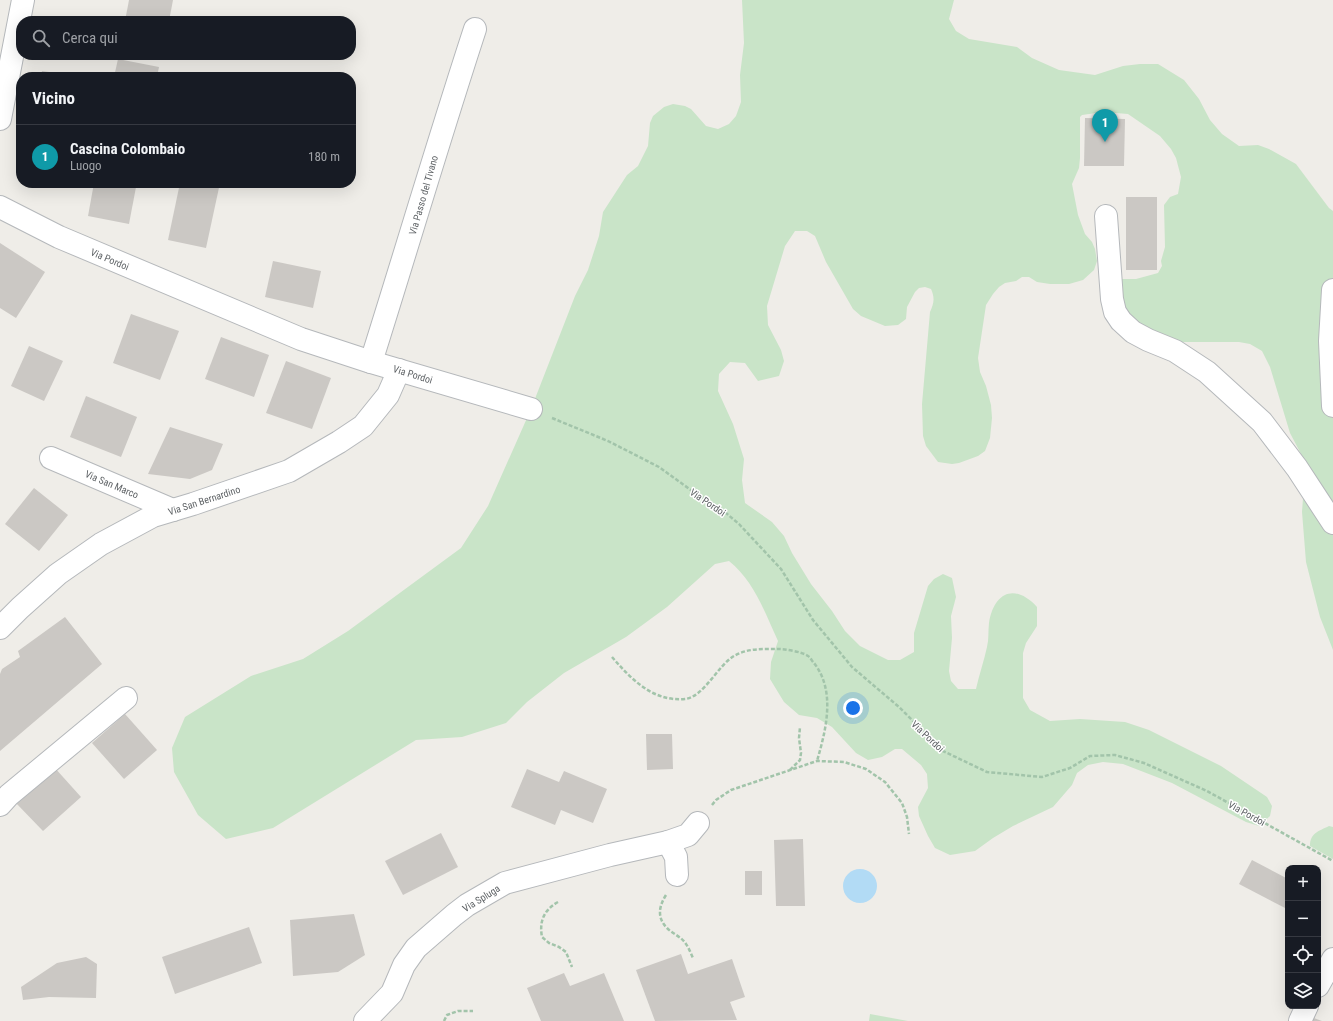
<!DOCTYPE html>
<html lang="it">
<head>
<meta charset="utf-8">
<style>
  :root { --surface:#171b24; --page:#242831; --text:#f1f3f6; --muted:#9ea1a6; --line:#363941; --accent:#d64d48 }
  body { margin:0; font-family:"Roboto Condensed",sans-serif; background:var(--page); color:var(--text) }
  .controls { position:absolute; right:12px; bottom:12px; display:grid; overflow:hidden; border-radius:8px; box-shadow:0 4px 16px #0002 }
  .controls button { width:36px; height:36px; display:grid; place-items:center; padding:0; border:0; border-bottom:1px solid var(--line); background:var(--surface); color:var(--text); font:20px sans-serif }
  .you { position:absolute; left:853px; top:708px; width:14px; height:14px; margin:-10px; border:3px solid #fff; border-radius:50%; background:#1a73e8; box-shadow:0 0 0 6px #1a73e833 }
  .badge { display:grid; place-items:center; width:26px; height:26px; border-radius:50%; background:var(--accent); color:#fff; font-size:13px; font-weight:700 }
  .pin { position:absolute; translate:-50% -33px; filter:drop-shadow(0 1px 2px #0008) }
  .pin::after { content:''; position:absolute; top:21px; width:14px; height:12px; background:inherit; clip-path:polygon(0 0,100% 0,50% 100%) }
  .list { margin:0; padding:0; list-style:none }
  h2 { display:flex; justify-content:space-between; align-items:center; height:52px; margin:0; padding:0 16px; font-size:17px }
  h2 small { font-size:13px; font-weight:400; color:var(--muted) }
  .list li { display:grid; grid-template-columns:26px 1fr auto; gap:12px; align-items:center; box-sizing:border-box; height:64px; padding:0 16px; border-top:1px solid var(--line) }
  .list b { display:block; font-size:15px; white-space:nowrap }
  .list p { margin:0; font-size:13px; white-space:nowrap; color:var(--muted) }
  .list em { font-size:13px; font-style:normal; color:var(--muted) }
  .icon { flex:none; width:22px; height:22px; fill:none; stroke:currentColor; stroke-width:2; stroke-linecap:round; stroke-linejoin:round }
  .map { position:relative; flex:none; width:1333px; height:1021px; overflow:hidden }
  .search { position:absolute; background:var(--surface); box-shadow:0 4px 16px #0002; left:16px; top:16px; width:340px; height:44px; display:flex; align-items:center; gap:10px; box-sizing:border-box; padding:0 14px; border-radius:16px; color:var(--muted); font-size:15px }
  .panel { position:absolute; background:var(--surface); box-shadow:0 4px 16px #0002; left:16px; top:72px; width:340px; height:116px; border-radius:16px }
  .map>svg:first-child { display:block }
  .green { fill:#c9e4c8 }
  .water { fill:#b2dbf5 }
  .building { fill:#cbc8c4 }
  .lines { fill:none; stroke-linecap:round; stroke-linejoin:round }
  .minor-casing { stroke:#b5b8bb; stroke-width:24 }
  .path { stroke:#a2c4aa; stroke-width:2.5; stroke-dasharray:4 2; stroke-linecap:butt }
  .minor { stroke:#fff; stroke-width:22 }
  .labels { text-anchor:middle; stroke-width:3; stroke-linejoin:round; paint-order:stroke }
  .street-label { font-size:10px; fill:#5f6366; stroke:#fff }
</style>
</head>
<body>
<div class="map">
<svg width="1333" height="1021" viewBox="0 0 1333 1021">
  <rect width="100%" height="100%" fill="#efede8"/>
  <!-- green -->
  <g class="green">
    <path d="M742 0H954L949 19 956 31 969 39 1017 47 1032 58 1059 70 1095 75 1123 66 1140 64H1158L1184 80 1199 99 1210 120 1222 134 1239 146 1258 145 1269 149 1296 164 1329 208 1333 211V650L1320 617 1306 562 1302 512 1305 471 1301 454 1290 433 1270 367 1262 351 1250 344 1239 342H1168L1121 316 1118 279H1136L1158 273 1162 266 1161 261 1165 247 1164 205 1170 197 1178 194 1181 177 1176 158 1171 149 1160 136 1128 114 1103 112 1082 115 1080 117V158L1079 168 1072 184 1078 215 1085 234 1092 242 1095 249 1097 261 1094 270 1083 280 1069 284H1050L1037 282 1029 277H1022L1016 281 1005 283 999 287 993 294 986 305 978 358 980 372 986 386 991 405 992 418 990 438 985 451 978 456 959 463 952 464 938 462 926 446 923 436 922 404 930 312C934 303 935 298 931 289L925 287 919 288 915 292 907 307 906 319 898 325 885 326 861 316 853 309 826 262 815 236 807 231H795L785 246 767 306 768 325 781 350 784 361 779 376 758 381 745 363 730 362 719 374 718 391 733 424 744 459 742 480 745 503 772 522 784 536 792 553 811 584 832 611 845 631 860 646 888 660H900L914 652V633L928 586 934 579 943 574 952 578 956 597 951 616 952 638 949 671 951 681 958 689H976C979 675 984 661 987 647 989 639 988 631 989 623 994 592 1015 583 1037 607V626L1026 643 1023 653V698L1030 710 1050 721 1080 719 1125 722 1149 730 1221 766 1267 797 1272 806 1270 816 1259 826 1246 822 1172 783 1123 764 1103 762 1088 765 1077 773 1072 785 1053 807 1013 826 993 838 975 851 950 855 935 848 928 836 919 816 918 807 928 788 927 774 921 765 902 749H895L882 757 868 760 856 753 832 727 817 718 799 715 784 702 770 679 771 662 778 641C765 613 754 581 729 561L715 564 667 607 626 637 564 673 527 702 506 723 462 737 416 740 273 828 226 839 198 815 174 772 172 748 185 717 251 676 303 659 348 631 461 548 488 506 531 409 575 296 588 270 599 236 603 212 627 175 638 166 648 146 650 123 653 116 664 107 673 104 685 106 691 109 706 126 718 129 729 124 736 116 741 102 740 75 744 43Z"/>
    <path d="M1329 826 1333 827V859L1310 846C1310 833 1319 831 1329 826Z"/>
    <polygon points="870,1014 908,1021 869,1021"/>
  </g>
  <!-- water -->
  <circle class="water" cx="860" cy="886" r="17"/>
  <!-- building -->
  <g class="building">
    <polygon points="129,0 173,0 169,21 125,21"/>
    <polygon points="118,59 159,67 157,77 114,77"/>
    <polygon points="42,71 78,76 78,77 41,77"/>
    <polygon points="1085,118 1125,119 1124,166 1084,166"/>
    <polygon points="94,183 114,183 136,187 129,224 88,216"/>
    <polygon points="180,183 220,183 206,248 168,240"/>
    <rect x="1126" y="197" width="31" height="73"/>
    <polygon points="0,243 45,272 16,318 0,308"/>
    <polygon points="273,261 321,271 313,308 265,297"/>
    <polygon points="131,314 179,331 160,380 113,363"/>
    <polygon points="221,337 269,355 254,397 205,379"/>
    <polygon points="29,346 63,361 44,401 11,386"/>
    <polygon points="286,361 331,378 312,429 266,413"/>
    <polygon points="86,396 137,417 121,457 70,437"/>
    <polygon points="170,427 223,444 212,470 190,479 148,474"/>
    <polygon points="34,488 68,515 39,551 5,524"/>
    <polygon points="65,617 102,664 0,751 0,674 2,669 20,657 18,651"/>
    <polygon points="125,714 157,750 124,779 92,743"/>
    <polygon points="646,734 672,734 673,769 647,770"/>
    <polygon points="54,767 81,797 43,831 15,802"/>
    <polygon points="527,769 559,782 564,771 607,789 593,823 561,810 555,825 511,807"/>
    <polygon points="441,833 458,867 403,895 385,861"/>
    <polygon points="803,839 805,906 776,906 774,840"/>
    <polygon points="1252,860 1288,879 1288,907 1287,909 1239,884"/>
    <rect x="745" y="871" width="17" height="24"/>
    <polygon points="354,914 365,955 338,972 293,976 290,920"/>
    <polygon points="249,927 262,963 175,994 162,957"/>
    <polygon points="681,954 688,974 732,959 745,997 730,1002 737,1020 655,1021 636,970"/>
    <polygon points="86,957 97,964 96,998 49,997 23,1000 21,987 57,963"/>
    <polygon points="564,973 570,986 604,973 624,1021 541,1021 527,988"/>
    <polygon points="1311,1017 1322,1021 1309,1021"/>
  </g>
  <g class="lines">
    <defs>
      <g id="minor">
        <polyline points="0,119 23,0"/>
        <polyline points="0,207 59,237 301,339 371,362 531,409"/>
        <polyline points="1106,216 1112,299 1115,312 1121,321 1133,332 1148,340 1175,351 1207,372 1262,422 1297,468 1333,523"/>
        <polyline points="1333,290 1330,341 1333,406"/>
        <path d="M371 362C406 251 439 139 475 29"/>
        <polyline points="51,458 173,510"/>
        <polyline points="0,628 20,608 58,574 101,544 153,516 193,504 289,471 339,442 363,426 388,395 399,370"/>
        <polyline points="0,805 9,795 126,698"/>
        <polyline points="668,842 688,835 698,823"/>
        <polyline points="1318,986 1333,959"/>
        <polyline points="365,1021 392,993 404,965 416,948 454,915 467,905 505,883 610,855 668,842 676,857 677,875"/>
        <polyline points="1300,1021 1307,1006"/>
      </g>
    </defs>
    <!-- minor casing -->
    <use href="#minor" class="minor-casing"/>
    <!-- path -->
    <g class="path">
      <polyline points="552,418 608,441 659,467 695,493 720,508 739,524 781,569 813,620 852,667 899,707 943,751 987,772 1042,777 1070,768 1090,756 1115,755 1144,763 1207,791 1333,861"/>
      <path d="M612 657C631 679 653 702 685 699 704 697 718 665 734 656 747 648 764 649 778 649 785 649 803 652 808 656 810 657 812 661 814 663 836 691 826 730 817 761"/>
      <polyline points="790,770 800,760 801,753 799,738 800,727"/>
      <polyline points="712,805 716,800 731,790 817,761 844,762 866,769 885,782 902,803 907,817 909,834"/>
      <path d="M666 895C659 906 657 917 666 927 672 934 681 936 686 944 689 948 691 954 693 958"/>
      <path d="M558 902C544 910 539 921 542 937L549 943 559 947 566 952 572 967"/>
      <polyline points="444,1021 447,1015 458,1011 473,1011"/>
    </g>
    <!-- minor -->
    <use href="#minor" class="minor"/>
  </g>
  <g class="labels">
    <!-- street labels -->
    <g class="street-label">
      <text transform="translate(423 195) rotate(-74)" y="4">Via Passo del Tivano</text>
      <text transform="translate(110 259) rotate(23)" y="4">Via Pordoi</text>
      <text transform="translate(413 374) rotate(17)" y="4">Via Pordoi</text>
      <text transform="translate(112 484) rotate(23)" y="4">Via San Marco</text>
      <text transform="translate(204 500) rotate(-18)" y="4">Via San Bernardino</text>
      <text transform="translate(708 502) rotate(34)" y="4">Via Pordoi</text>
      <text transform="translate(928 736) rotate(43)" y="4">Via Pordoi</text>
      <text transform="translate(1247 813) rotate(29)" y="4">Via Pordoi</text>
      <text transform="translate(481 898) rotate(-32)" y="4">Via Spluga</text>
    </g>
  </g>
</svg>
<div class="controls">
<button>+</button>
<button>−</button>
<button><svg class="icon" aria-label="locate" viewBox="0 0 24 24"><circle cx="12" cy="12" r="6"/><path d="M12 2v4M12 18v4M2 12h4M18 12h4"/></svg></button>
<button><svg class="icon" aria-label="layers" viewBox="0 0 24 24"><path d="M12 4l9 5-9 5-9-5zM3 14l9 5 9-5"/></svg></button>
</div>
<div class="you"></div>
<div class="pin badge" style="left:1105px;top:142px;background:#0f9aa8">1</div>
<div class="search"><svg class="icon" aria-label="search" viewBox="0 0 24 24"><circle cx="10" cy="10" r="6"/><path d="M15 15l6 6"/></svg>Cerca qui</div>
<section class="panel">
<h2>Vicino<small></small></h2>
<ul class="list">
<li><span class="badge" style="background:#0f9aa8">1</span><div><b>Cascina Colombaio</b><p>Luogo</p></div><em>180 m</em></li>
</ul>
</section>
</div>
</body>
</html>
